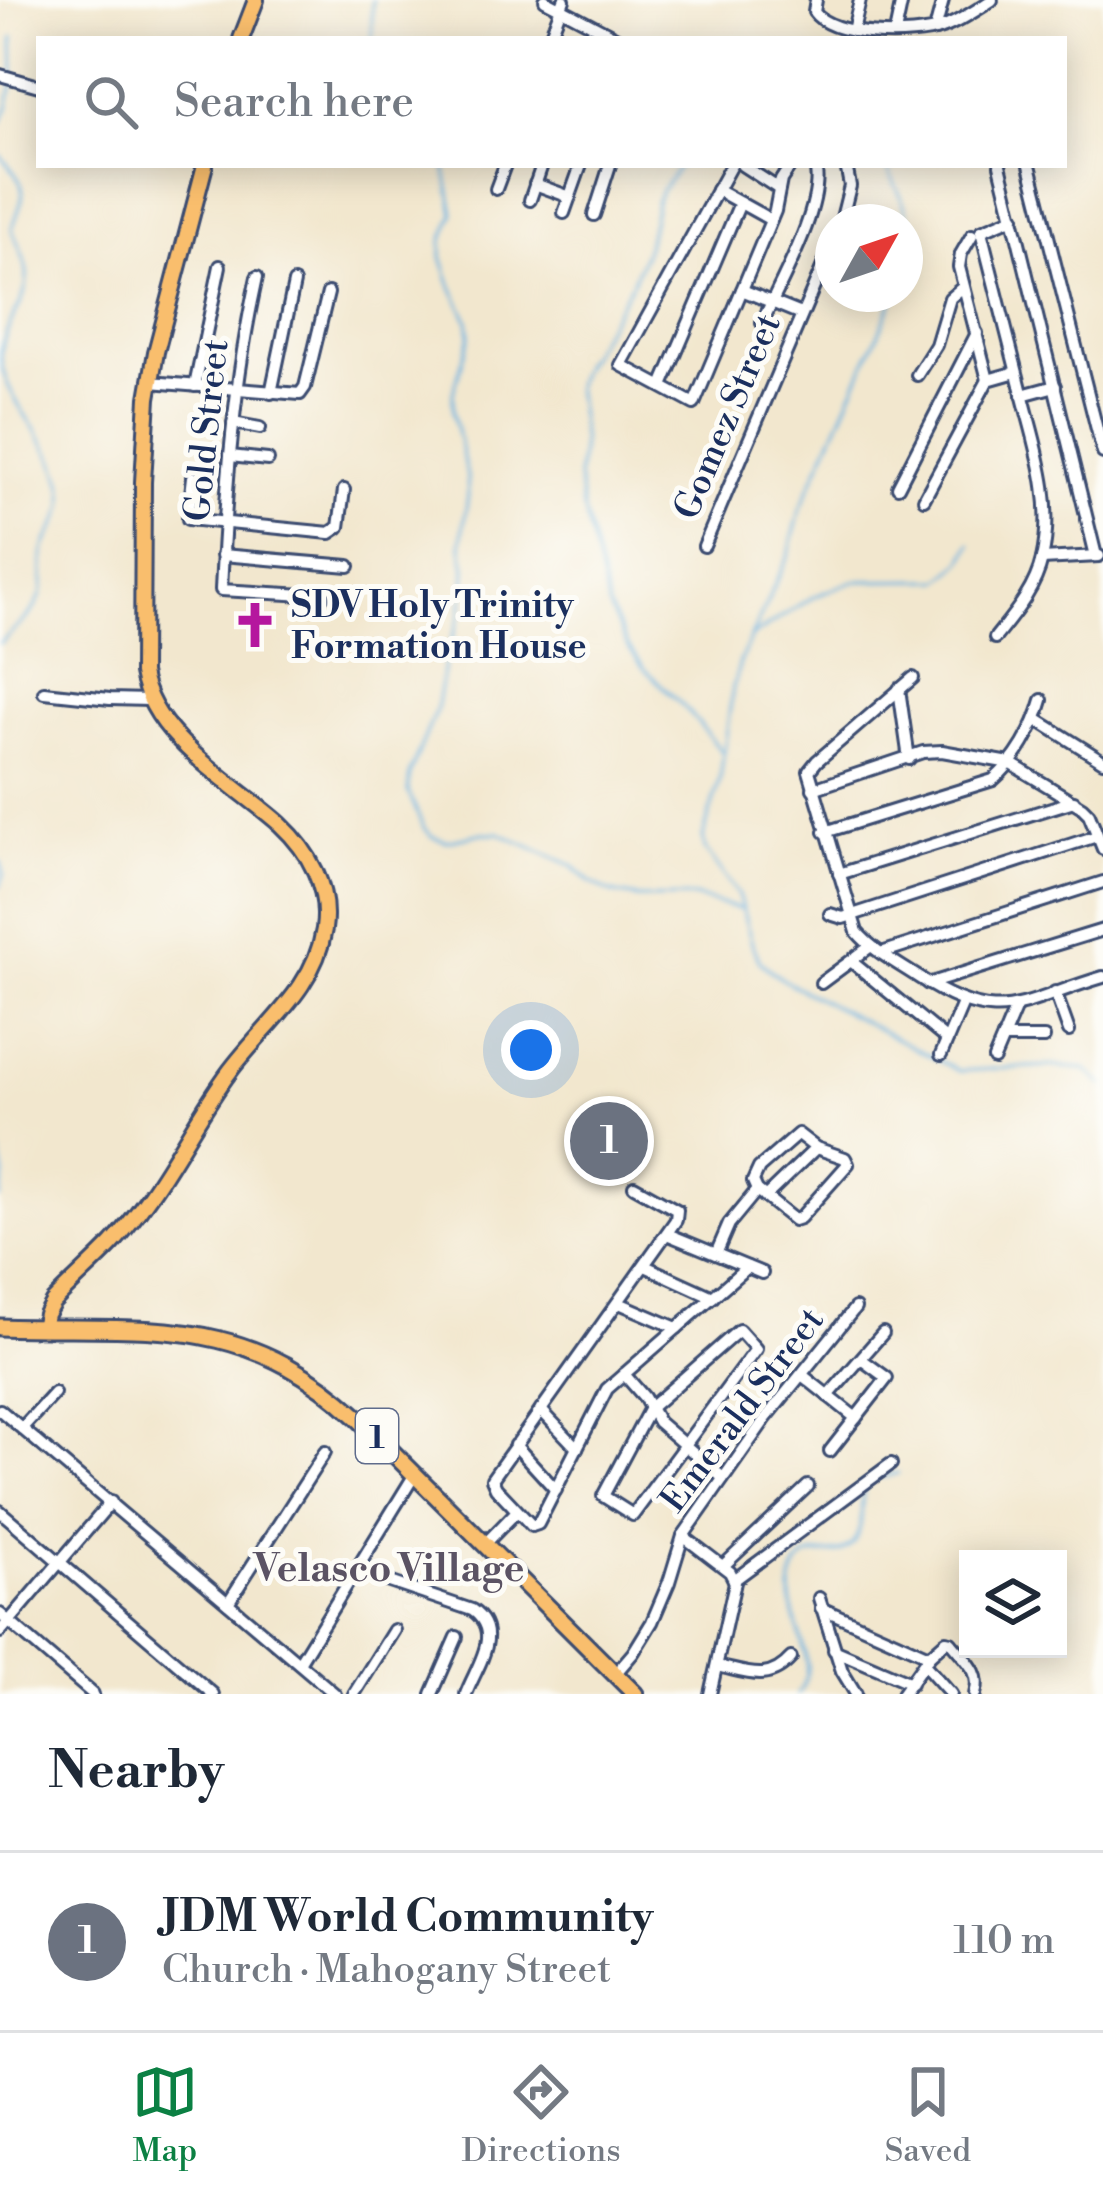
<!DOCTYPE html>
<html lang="en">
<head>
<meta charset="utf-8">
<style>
  :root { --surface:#fff; --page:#f6f6f7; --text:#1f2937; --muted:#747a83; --line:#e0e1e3; --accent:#0b8043 }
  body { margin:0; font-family:"Libre Bodoni",serif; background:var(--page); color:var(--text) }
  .controls { position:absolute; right:36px; bottom:36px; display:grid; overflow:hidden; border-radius:0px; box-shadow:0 6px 30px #0003 }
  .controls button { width:108px; height:108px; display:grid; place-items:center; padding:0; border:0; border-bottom:3px solid var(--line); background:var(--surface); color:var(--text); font:60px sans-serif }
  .compass { position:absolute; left:815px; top:204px; width:108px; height:108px; border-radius:50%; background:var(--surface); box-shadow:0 6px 30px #0003; rotate:50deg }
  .you { position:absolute; left:531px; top:1050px; width:42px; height:42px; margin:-30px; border:9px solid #fff; border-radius:50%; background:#1a73e8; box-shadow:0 0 0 18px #1a73e833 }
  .badge { display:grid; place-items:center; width:78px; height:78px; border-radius:50%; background:var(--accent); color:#fff; font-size:39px; font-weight:700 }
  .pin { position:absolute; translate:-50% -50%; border:6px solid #fff; box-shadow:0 3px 12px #0006 }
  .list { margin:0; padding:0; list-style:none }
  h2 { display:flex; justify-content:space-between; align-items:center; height:156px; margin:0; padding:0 48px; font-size:51px }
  h2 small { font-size:39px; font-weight:400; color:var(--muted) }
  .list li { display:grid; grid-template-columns:78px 1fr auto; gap:36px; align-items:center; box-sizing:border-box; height:180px; padding:0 48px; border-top:3px solid var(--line) }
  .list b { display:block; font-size:45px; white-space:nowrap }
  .list p { margin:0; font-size:39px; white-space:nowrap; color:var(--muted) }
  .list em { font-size:39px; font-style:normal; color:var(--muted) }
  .icon { flex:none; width:66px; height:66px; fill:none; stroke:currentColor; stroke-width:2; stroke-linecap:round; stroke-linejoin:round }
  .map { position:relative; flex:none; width:1103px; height:1694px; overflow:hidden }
  .search { position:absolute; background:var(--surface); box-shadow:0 6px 30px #0003; left:36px; right:36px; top:36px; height:132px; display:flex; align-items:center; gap:30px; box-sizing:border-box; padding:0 42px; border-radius:0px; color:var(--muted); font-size:45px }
  .sheet { height:336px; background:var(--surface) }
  nav { display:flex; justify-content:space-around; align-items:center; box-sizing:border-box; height:168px; border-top:3px solid var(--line); background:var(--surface); font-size:33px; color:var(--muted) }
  nav a { display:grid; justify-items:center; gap:6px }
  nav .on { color:var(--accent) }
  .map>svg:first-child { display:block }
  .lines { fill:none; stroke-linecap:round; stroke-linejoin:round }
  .stream { stroke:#68b2e0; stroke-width:3 }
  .minor-casing { stroke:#3b4b6f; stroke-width:16 }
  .major-casing { stroke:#3b4b6f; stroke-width:20 }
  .highway-casing { stroke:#3b4b6f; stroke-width:21 }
  .minor { stroke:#fff; stroke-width:10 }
  .major { stroke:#f9be6d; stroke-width:14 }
  .highway { stroke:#f9be6d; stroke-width:15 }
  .labels { text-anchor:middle; stroke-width:10; stroke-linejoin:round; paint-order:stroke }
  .shield { fill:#fdfcf7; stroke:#5f6c8c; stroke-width:3 }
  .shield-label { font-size:33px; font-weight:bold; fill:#1b2f5e }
  .street-label { font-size:36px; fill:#1b2f5e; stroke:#fdfcf7 }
  .poi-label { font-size:36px; font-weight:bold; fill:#1b2f5e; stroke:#fdfcf7; text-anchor:start }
  .neighbourhood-label { font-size:39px; font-weight:bold; fill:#5b5364; stroke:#fdfcf7 }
</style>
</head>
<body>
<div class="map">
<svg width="1103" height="1694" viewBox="0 0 1103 1694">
  <rect width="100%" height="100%" fill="#fdfcf7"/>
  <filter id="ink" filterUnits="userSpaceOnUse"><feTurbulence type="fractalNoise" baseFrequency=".00833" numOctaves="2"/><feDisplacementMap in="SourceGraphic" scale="24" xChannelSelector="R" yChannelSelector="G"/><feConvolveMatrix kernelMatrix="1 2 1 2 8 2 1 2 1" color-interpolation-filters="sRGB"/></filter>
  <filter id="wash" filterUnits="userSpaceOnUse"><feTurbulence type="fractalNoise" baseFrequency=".004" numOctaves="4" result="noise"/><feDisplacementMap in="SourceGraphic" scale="48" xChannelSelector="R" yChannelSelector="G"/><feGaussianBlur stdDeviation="2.7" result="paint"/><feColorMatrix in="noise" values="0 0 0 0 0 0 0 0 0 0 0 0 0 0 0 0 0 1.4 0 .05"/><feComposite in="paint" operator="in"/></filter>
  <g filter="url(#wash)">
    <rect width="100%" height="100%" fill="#f2e7ce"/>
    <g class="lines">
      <!-- stream -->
      <g class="stream">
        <polyline points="13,37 14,75"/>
        <polyline points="372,39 372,0"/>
        <polyline points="0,123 8,108 13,84"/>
        <path d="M0 155C29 190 27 187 12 229 17 244 26 257 27 273 29 306 0 324 1 361 8 411 69 454 64 505 62 520 50 532 45 547 41 559 43 572 43 584 41 612 18 625 0 643"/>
        <polyline points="445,165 454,214 442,242 442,257 452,287 468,320 470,336 453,393 453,412 467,476 468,495 461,543 466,568 465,587 460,616 445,660 436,710 410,773 408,792 424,828 432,836 446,841 483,833 499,833 571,865 592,883 611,893 638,898 694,897 743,910"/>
        <polyline points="680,165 661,191 656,202 647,246 633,281 579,372 575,386 582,440 578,477 582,504 609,608 627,645 644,668 689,712 723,753"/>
        <path d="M885 165C906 202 915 225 905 267"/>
        <polyline points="896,294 810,487 800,510 789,554 741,659 733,687 720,779 703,837 705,849 738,895 753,947 760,962 783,980 959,1071 1049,1066 1085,1069 1103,1085"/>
        <polyline points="750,638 813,597 854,581 942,580 963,561 971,544"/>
        <polyline points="0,861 4,874 0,886"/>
        <polyline points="0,1153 5,1176 0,1198"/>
        <polyline points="882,1477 898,1473"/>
        <path d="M797 1694C826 1662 781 1619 793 1577 804 1538 835 1566 853 1543 865 1526 859 1507 864 1489"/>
      </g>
    </g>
  </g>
  <g filter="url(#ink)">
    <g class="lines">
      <defs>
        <g id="minor">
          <polyline points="545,0 619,39"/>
          <path d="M816 0 814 12C832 38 913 38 942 28 959 22 977 10 992 0"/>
          <polyline points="935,30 943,0"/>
          <polyline points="853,31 860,0"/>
          <polyline points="895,33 902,0"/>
          <polyline points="549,39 564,0"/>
          <polyline points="0,75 39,86"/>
          <polyline points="731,165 621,365 694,404 775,211 781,180 791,165"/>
          <polyline points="742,165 779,189"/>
          <polyline points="1000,165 1096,556"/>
          <polyline points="1030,165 1103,453"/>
          <polyline points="535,184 570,197"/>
          <polyline points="496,189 505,165"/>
          <polyline points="717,190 771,220"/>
          <polyline points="530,200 542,165"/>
          <polyline points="564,213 581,165"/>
          <polyline points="594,215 610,165"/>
          <polyline points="841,222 850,186 846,165"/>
          <polyline points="972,235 961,254 959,267 988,380"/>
          <path d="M257 277C234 380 226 485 221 590L323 596"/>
          <polyline points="742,290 801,314"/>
          <path d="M762 323C779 285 826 204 815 165"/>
          <polyline points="917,375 936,345 950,298 963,287"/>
          <polyline points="150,382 300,394 305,387 328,293"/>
          <polyline points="195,386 220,266"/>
          <polyline points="662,386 740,203"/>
          <polyline points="271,393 294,283"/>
          <polyline points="1022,395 1055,386"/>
          <polyline points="233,423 260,428"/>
          <polyline points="230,456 268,460"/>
          <polyline points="193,477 188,519 330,533 339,527 344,490"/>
          <polyline points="898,487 977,333"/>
          <polyline points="924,499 988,380 1016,372"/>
          <polyline points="704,546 833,242"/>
          <polyline points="222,555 349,566"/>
          <polyline points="1042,559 1099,556"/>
          <path d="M995 638C1014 614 1035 590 1042 559 1056 498 1034 443 1020 385 1007 334 994 282 981 231L1014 217"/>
          <path d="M913 678 817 761 809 771 857 932C873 951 897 963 918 977 1001 1031 1018 1002 1103 977"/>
          <polyline points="899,689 909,759"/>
          <polyline points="44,692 110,699 149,700"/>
          <polyline points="1036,719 1103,761"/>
          <polyline points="813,789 923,752 942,751 1010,763 1082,807 1089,814 1103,849"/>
          <path d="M825 832 993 780C1016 761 1034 729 1042 700"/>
          <polyline points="839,874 1074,801"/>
          <polyline points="830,914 843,918 1097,836"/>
          <polyline points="881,953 1103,882"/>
          <polyline points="852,962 947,1040"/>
          <polyline points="821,983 871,946"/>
          <polyline points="928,984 1103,930"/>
          <polyline points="1055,992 1069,1031"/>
          <polyline points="1003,1038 1044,1038"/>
          <polyline points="941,1055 963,1003"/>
          <polyline points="994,1059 1016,1007"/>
          <polygon points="798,1134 816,1148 845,1158 848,1164 800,1218 794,1220 757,1190 753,1181 759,1168"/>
          <polyline points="634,1186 677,1210 676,1220 492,1479 496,1488 532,1526 538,1524 607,1389 747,1267"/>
          <polyline points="765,1197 816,1148"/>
          <polyline points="667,1234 762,1273"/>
          <polyline points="716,1254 729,1224 757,1190"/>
          <polyline points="645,1266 713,1297"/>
          <polyline points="619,1303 677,1328"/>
          <polygon points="739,1330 756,1349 633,1515 603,1496 650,1408"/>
          <polyline points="624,1374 644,1397 658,1422 723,1478"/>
          <polyline points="802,1375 856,1418"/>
          <polyline points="828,1396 883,1333"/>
          <polyline points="0,1410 335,1694"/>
          <polyline points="541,1410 577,1448"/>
          <polyline points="22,1428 54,1393"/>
          <polyline points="515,1445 556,1490"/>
          <polyline points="830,1451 887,1378 861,1359"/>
          <polyline points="0,1511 213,1694"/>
          <polyline points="683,1536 730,1572 735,1582 710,1694"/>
          <polyline points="485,1544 517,1511"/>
          <polyline points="723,1566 808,1486"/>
          <path d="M357 1571 472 1610C504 1632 477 1665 466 1694"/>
          <polyline points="734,1580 891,1464"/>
          <polyline points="819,1598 842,1671 856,1694"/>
          <polyline points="228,1603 325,1452"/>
          <polyline points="821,1608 929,1656"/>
          <polyline points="0,1614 93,1694"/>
          <polyline points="0,1632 111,1502"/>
          <polyline points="834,1650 911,1683"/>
          <polyline points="299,1663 415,1474"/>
          <polyline points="924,1664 951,1694"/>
          <path d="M717 1666C747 1672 768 1684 791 1658"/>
          <polyline points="615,1674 633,1653 652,1622 669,1582 683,1536 766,1418 855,1308"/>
          <polyline points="354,1694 394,1630"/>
          <polyline points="432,1694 457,1637"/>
          <path d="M902 1694 929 1656 946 1641 951 1642C964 1659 983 1672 975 1694"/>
        </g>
        <g id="major">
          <polyline points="241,39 256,0"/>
          <path d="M43 1328 46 1314 53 1302C72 1282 93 1264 112 1244 126 1229 139 1211 151 1194 179 1154 201 1110 230 1071 264 1025 315 989 324 929 330 888 309 851 280 824 233 782 153 739 142 673L143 482 148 398 156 352 205 165"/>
        </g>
        <path id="highway" d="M0 1327C144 1332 241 1310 357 1417L635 1694"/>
      </defs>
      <!-- minor casing -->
      <use href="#minor" class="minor-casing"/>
      <!-- major casing -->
      <use href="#major" class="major-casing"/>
      <!-- highway casing -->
      <use href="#highway" class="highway-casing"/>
      <!-- minor -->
      <use href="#minor" class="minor"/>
      <!-- major -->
      <use href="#major" class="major"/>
      <!-- highway -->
      <use href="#highway" class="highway"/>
    </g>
  </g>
  <!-- icons -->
  <defs>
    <symbol id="church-bare" viewBox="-9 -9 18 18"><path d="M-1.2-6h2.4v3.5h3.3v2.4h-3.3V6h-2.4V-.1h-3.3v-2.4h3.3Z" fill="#b5179e" stroke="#fdfcf7" stroke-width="2.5" paint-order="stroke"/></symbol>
  </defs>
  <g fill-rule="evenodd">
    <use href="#church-bare" x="222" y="592" width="66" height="66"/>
  </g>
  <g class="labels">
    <!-- shield labels -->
    <rect class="shield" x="356" y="1409" width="42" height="54" rx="9"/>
    <g class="shield-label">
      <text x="377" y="1448">1</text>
    </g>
    <!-- street labels -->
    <g class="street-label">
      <text transform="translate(726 416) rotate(-67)" y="13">Gomez Street</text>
      <text transform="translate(205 430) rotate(-84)" y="13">Gold Street</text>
      <text transform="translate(741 1409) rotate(-53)" y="13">Emerald Street</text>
    </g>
    <!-- poi labels -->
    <g class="poi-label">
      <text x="291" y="617">SDV Holy Trinity<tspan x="291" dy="41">Formation House</tspan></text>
    </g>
    <!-- neighbourhood labels -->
    <g class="neighbourhood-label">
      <text x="389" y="1581">Velasco Village</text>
    </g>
  </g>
</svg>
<div class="controls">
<button><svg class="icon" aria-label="layers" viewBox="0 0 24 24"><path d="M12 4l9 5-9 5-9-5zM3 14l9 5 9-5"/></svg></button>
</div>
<svg class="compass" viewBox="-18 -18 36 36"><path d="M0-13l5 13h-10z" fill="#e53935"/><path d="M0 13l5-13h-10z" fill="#747a83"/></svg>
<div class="you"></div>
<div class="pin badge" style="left:609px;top:1141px;background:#6b7280">1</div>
<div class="search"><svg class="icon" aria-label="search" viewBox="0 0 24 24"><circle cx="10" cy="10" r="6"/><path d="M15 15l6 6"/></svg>Search here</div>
</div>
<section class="sheet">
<h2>Nearby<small></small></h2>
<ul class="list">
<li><span class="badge" style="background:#6b7280">1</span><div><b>JDM World Community</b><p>Church · Mahogany Street</p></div><em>110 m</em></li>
</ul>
</section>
<nav>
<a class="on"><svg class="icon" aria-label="map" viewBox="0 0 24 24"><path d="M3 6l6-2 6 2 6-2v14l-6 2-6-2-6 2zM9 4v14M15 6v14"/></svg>Map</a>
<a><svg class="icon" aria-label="directions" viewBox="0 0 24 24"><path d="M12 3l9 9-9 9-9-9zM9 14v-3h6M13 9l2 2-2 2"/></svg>Directions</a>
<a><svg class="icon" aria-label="saved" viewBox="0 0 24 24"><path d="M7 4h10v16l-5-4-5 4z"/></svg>Saved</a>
</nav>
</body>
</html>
